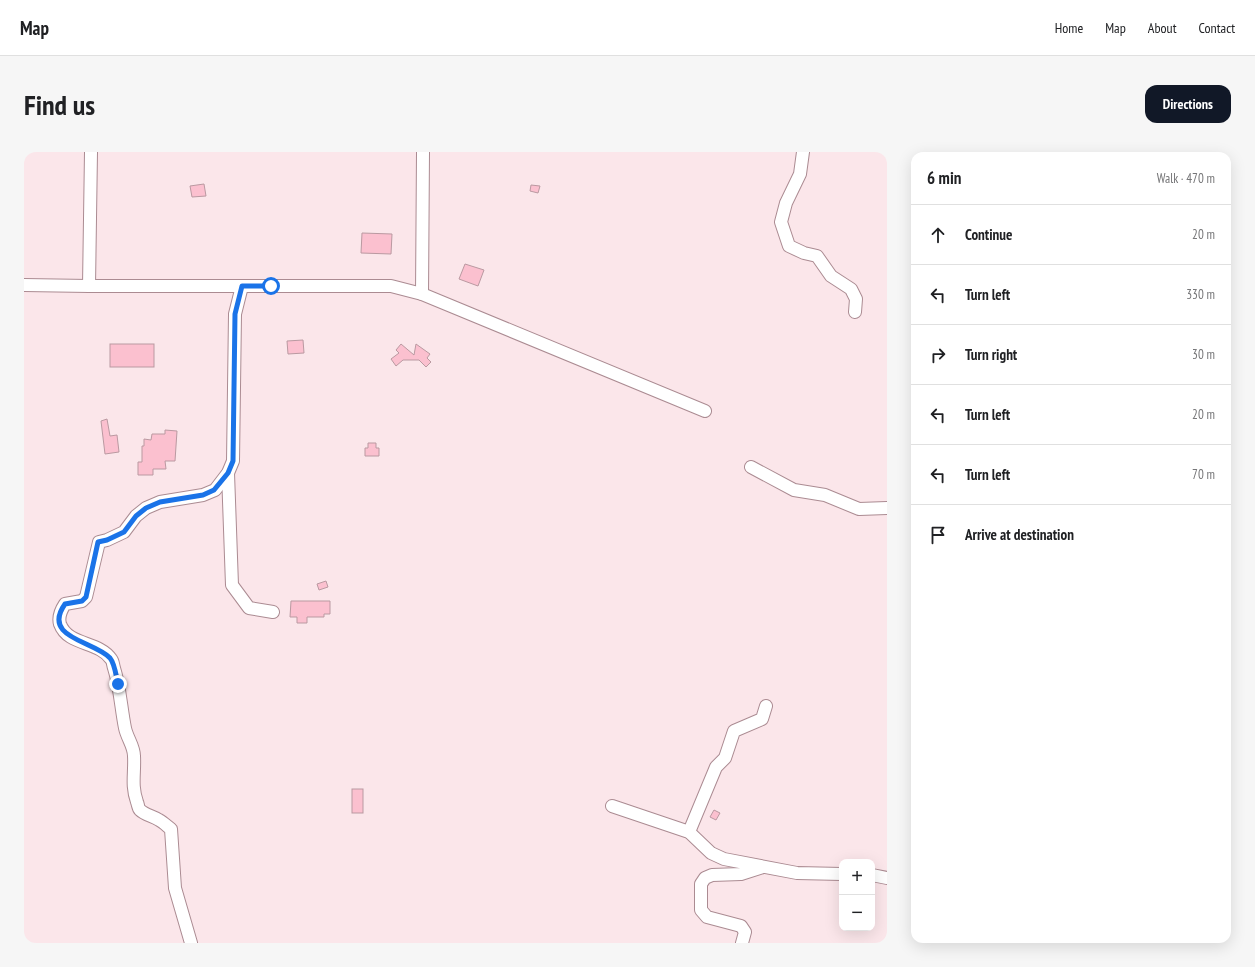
<!DOCTYPE html>
<html lang="en">
<head>
<meta charset="utf-8">
<style>
  :root { --surface:#fff; --page:#f6f6f6; --text:#202124; --muted:#757577; --line:#e0e0e0; --accent:#111827 }
  body { margin:0; font-family:"PT Sans Narrow",sans-serif; background:var(--page); color:var(--text) }
  .controls { position:absolute; right:12px; bottom:12px; display:grid; overflow:hidden; border-radius:8px; box-shadow:0 4px 16px #0002 }
  .controls button { width:36px; height:36px; display:grid; place-items:center; padding:0; border:0; border-bottom:1px solid var(--line); background:var(--surface); color:var(--text); font:20px sans-serif }
  .stop { position:absolute; width:12px; height:12px; margin:-9px; border:3px solid #1a73e8; border-radius:50%; background:#fff }
  .stop.end { background:#1a73e8; border-color:#fff; box-shadow:0 1px 4px #0008 }
  .list { margin:0; padding:0; list-style:none }
  h2 { display:flex; justify-content:space-between; align-items:center; height:52px; margin:0; padding:0 16px; font-size:17px }
  h2 small { font-size:13px; font-weight:400; color:var(--muted) }
  .list li { display:grid; grid-template-columns:26px 1fr auto; gap:12px; align-items:center; box-sizing:border-box; height:60px; padding:0 16px; border-top:1px solid var(--line) }
  .list b { display:block; font-size:15px; white-space:nowrap }
  .list em { font-size:13px; font-style:normal; color:var(--muted) }
  .icon { flex:none; width:22px; height:22px; fill:none; stroke:currentColor; stroke-width:2; stroke-linecap:round; stroke-linejoin:round }
  .map { position:relative; flex:none; width:863px; height:791px; overflow:hidden; border-radius:12px }
  header { display:flex; align-items:center; gap:24px; box-sizing:border-box; height:56px; padding:0 20px; background:var(--surface); border-bottom:1px solid var(--line) }
  header strong { font-size:19px }
  nav { display:flex; gap:22px; margin-inline-start:auto; font-size:14px }
  .intro { display:flex; align-items:center; justify-content:space-between; box-sizing:border-box; height:96px; padding:0 24px }
  h1 { margin:0; font-size:28px }
  .button { padding:10px 18px; border-radius:12px; background:var(--accent); color:#fff; font-size:14px; font-weight:700 }
  main { display:flex; gap:24px; padding:0 24px }
  aside { flex:1; background:var(--surface); border-radius:12px; box-shadow:0 4px 16px #0002 }
  .map>svg:first-child { display:block }
  .building { fill:#fbc0cf; stroke:#ba99a1 }
  .lines { fill:none; stroke-linecap:round; stroke-linejoin:round }
  .minor-casing { stroke:#ab8b92; stroke-width:14 }
  .minor { stroke:#fff; stroke-width:12 }
  .route { stroke:#1a73e8; stroke-width:5 }
</style>
</head>
<body>
<header>
<strong>Map</strong>
<nav><a>Home</a><a>Map</a><a>About</a><a>Contact</a></nav>
</header>
<div class="intro"><h1>Find us</h1><a class="button">Directions</a></div>
<main>
<div class="map">
<svg width="863" height="791" viewBox="0 0 863 791">
  <rect width="100%" height="100%" fill="#fbe6ea"/>
  <!-- building -->
  <g class="building">
    <polygon points="180,32 182,44 168,45 166,34"/>
    <polygon points="507,33 516,34 514,41 506,39"/>
    <polygon points="338,81 368,82 367,102 337,101"/>
    <polygon points="441,112 460,118 454,134 435,127"/>
    <polygon points="279,188 280,201 264,202 263,189"/>
    <rect x="86" y="192" width="44" height="23"/>
    <polygon points="377,192 390,203 392,192 406,202 403,206 407,210 402,215 395,208 379,208 372,214 367,207 375,201 372,198"/>
    <polygon points="83,267 86,284 93,283 95,300 81,302 77,269"/>
    <polygon points="141,278 153,279 151,309 141,309 142,317 129,317 129,323 114,323 114,310 118,310 118,294 120,294 120,287 127,288 128,282 141,282"/>
    <polygon points="344,291 352,291 352,296 355,296 355,304 341,304 341,296 344,296"/>
    <polygon points="302,429 304,435 295,438 293,432"/>
    <polygon points="267,449 306,449 306,462 300,462 300,465 283,465 283,471 273,471 273,465 266,465"/>
    <rect x="328" y="637" width="11" height="24"/>
    <polygon points="690,658 696,661 692,668 686,665"/>
  </g>
  <g class="lines">
    <defs>
      <g id="minor">
        <polyline points="779,0 776,22 762,51 757,70 765,94 780,101 793,104 807,124 827,137 832,147 831,160"/>
        <polyline points="0,133 65,134 367,134 398,142 681,259"/>
        <polyline points="65,134 67,0"/>
        <polyline points="398,142 399,0"/>
        <polyline points="727,315 770,338 801,343 835,357 863,356"/>
        <polyline points="204,321 208,433 225,456 249,460"/>
        <polyline points="588,654 665,680 687,701 700,707 773,721 818,722"/>
        <polyline points="665,680 692,615 701,606 710,579 738,567 742,554"/>
        <polyline points="848,723 863,726"/>
        <path d="M167 791 151 736 147 677C143 674 139 670 135 668 129 664 121 663 116 658 114 656 114 652 113 650 107 633 111 621 110 604 110 594 103 586 101 576 97 556 96 535 90 516 89 513 89 509 87 507 75 489 44 494 36 472 34 465 37 458 41 452L58 449 62 445 75 390 83 388 100 380 112 364 122 356 136 350 179 343 191 338 204 321 209 309 211 162 218 134"/>
        <polyline points="718,791 721,780 717,774 683,765 677,758 677,732 681,726 688,723 717,722 739,715"/>
      </g>
    </defs>
    <!-- minor casing -->
    <use href="#minor" class="minor-casing"/>
    <!-- minor -->
    <use href="#minor" class="minor"/>
  </g>
  <g class="lines">
    <!-- route -->
    <path class="route" d="M94 532C92 524 91 512 86 506 70 489 17 486 41 452L58 449 62 445 74 390 83 388 100 380 112 364 122 356 136 350 179 343 190 338 204 321 209 309 211 162 218 134H247"/>
  </g>
</svg>
<div class="controls">
<button>+</button>
<button>−</button>
</div>
<div class="stop" style="left:247px;top:134px"></div>
<div class="stop end" style="left:94px;top:532px"></div>
</div>
<aside>
<h2>6 min<small>Walk · 470 m</small></h2>
<ul class="list">
<li><svg class="icon" aria-label="ahead" viewBox="0 0 24 24"><path d="M12 20V5M6 11l6-6 6 6"/></svg><div><b>Continue</b></div><em>20 m</em></li>
<li><svg class="icon" aria-label="left" viewBox="0 0 24 24"><path d="M17 20v-9H6M10 6l-5 5 5 5"/></svg><div><b>Turn left</b></div><em>330 m</em></li>
<li><svg class="icon" aria-label="right" viewBox="0 0 24 24"><path d="M7 20v-9h11M14 6l5 5-5 5"/></svg><div><b>Turn right</b></div><em>30 m</em></li>
<li><svg class="icon" aria-label="left" viewBox="0 0 24 24"><path d="M17 20v-9H6M10 6l-5 5 5 5"/></svg><div><b>Turn left</b></div><em>20 m</em></li>
<li><svg class="icon" aria-label="left" viewBox="0 0 24 24"><path d="M17 20v-9H6M10 6l-5 5 5 5"/></svg><div><b>Turn left</b></div><em>70 m</em></li>
<li><svg class="icon" aria-label="arrive" viewBox="0 0 24 24"><path d="M6 21V4h12l-3 4 3 4H6"/></svg><div><b>Arrive at destination</b></div></li>
</ul>
</aside>
</main>
</body>
</html>
